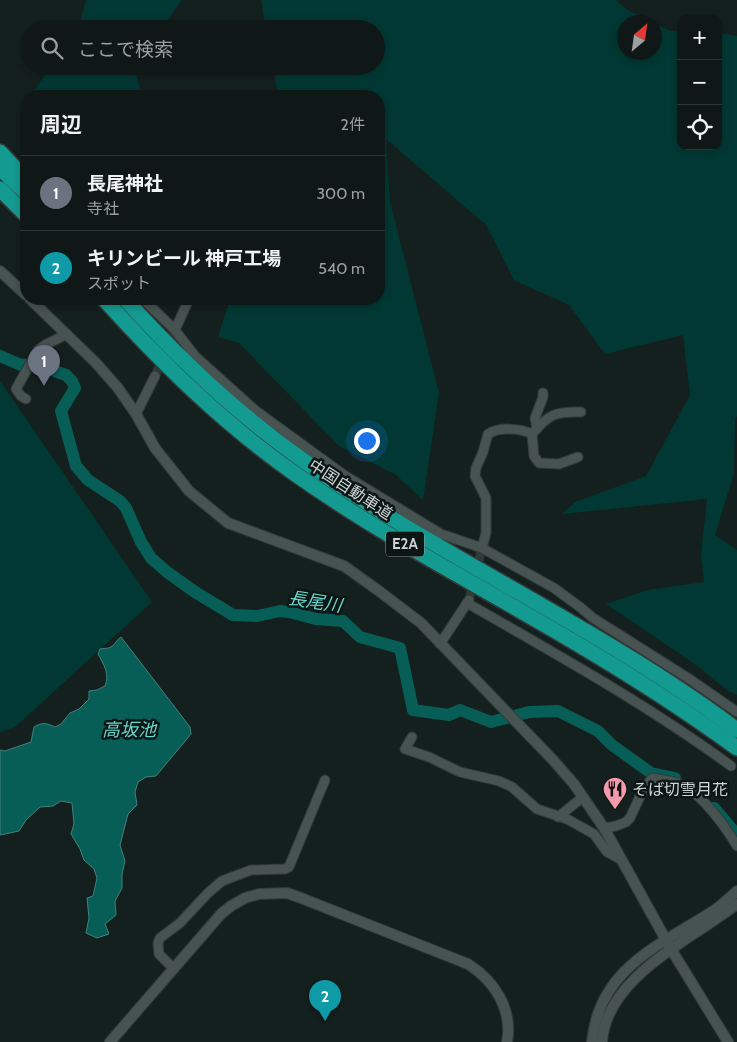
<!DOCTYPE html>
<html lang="ja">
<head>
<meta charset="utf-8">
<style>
  :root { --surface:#0f1816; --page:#18211f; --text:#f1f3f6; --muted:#9ba0a1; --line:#2f3735; --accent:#f39aac }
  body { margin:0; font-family:Cabin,"Noto Sans JP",sans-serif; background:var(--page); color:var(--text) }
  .controls { position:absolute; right:15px; top:15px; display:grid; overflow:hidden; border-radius:10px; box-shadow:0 2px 8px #0003 }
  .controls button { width:45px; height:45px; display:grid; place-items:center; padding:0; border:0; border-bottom:1px solid var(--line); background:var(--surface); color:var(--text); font:25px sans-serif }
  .compass { position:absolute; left:617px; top:15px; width:45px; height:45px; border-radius:50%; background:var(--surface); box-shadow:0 2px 8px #0003; rotate:29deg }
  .you { position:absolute; left:366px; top:440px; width:18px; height:18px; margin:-12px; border:4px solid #fff; border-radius:50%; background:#1a73e8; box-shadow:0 0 0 8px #1a73e833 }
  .badge { display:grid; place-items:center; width:32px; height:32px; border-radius:50%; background:var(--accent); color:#fff; font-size:16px; font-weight:700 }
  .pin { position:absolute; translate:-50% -41px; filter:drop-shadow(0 1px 2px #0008) }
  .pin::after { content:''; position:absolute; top:26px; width:18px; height:15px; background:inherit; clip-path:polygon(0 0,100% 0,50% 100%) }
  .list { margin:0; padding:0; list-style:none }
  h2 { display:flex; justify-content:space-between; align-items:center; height:65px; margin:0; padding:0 20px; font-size:21px }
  h2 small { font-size:16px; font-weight:400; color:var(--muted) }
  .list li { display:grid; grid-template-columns:32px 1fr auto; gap:15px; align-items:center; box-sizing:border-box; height:75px; padding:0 20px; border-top:1px solid var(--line) }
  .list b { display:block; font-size:19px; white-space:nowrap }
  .list p { margin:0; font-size:16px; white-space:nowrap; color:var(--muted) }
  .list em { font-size:16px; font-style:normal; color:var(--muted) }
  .icon { flex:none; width:28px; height:28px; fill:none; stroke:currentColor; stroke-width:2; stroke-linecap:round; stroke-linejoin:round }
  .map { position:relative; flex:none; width:737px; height:1042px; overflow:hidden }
  .search { position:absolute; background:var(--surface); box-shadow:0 2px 8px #0003; left:20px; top:20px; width:365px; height:55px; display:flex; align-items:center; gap:12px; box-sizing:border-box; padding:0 18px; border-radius:28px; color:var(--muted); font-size:19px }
  .panel { position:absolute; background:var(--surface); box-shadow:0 2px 8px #0003; left:20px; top:90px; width:365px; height:215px; border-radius:20px }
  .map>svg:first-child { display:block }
  .green { fill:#013833 }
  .water { fill:#075e57; stroke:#42817c }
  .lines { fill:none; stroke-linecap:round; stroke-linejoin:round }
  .river { stroke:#075e57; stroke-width:12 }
  .minor-tunnel { stroke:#303b39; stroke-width:9; stroke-dasharray:9 4.5; stroke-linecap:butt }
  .minor-casing { stroke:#333a39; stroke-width:11 }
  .tertiary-casing { stroke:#333a39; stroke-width:12 }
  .motorway-casing { stroke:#333a39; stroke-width:18 }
  .minor { stroke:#465351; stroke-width:9 }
  .tertiary { stroke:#465351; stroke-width:10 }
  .motorway { stroke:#149b91; stroke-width:15 }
  .labels { text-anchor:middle; stroke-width:5; stroke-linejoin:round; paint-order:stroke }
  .shield { fill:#0b1615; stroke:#939b9a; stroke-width:1 }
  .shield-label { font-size:15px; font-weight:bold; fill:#cdd4d3 }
  .street-label { font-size:16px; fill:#cdd4d3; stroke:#0b1615 }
  .poi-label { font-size:16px; fill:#cdd4d3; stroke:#0b1615; text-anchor:start }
  .water-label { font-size:18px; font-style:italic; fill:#68d7cc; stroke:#0b1615 }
</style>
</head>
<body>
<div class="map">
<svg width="737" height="1042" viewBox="0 0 737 1042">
  <rect width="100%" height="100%" fill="#14201e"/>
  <!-- green -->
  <g class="green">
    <polygon points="86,0 182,0 161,29 78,29"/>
    <polygon points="261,0 616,0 626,9 651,22 624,22 624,52 654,52 655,24 671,31 681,31 681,146 718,146 718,33 737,36 737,416 735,419 734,473 715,535 737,550 737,695 727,690 696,665 606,604 648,590 704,582 701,554 707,499 562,514 575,502 646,476 690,395 683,335 605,354 569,305 514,280 486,225 386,139 390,202 439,393 423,500 396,475 339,446 239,343 218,337 230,299 379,299 379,96 278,96 273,66 376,66 376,29 266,29"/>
    <polygon points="51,66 142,66 137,76 141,96 31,96"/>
    <polygon points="0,381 152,602 15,727 0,732"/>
  </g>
  <!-- water -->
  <path class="water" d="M121 637 190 727 191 734 156 776 146 777 138 782 135 792 137 805 128 814 120 845 125 861 122 874V888L115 901 116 915 105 924 109 934 97 938 86 933 89 918 87 898 93 896 97 878 94 869 84 860 80 849 71 834 74 824 72 803 61 801 53 806 40 807 26 820 19 831 0 835V750L5 751 31 742 34 727C42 722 47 723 55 727L61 724 70 713 79 709 89 699V691L97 690 105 686C110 674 104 665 98 654L100 649C104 648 108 649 111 647 116 644 116 640 121 637Z"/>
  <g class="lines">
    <!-- river -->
    <g class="river">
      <polyline points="0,356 21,365 35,364 66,375 72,381 75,388 61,411 76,466 88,480 120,501 126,508 141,542 151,558 167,572 195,592 233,615 257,616 280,611 289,612 316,619 343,621 360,637 400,648 413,710 449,715 460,710 491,722 529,712 558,711 598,731 612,745 651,773 675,778"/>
      <polyline points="714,808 737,835"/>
    </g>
    <!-- minor-tunnel -->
    <g class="minor-tunnel">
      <polyline points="155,376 175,330"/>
      <polyline points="469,600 482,548"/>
    </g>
    <defs>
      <g id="minor">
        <polyline points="143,299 175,330 195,356 256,411 344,475 441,534 482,548 554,588 580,607 593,618 691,680 737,712"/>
        <polyline points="175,330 189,299"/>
        <polyline points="26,399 21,396 16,389 38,350 45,345 67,334"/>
        <polyline points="136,414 155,376"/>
        <polyline points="537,429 535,418 543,397 543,393"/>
        <path d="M532 434C548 415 555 411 581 412"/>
        <path d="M482 548 486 533V498L475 476 476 468 483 452 488 434C498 427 521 428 532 434L534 456 539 463 559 464 578 457"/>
        <path d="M467 603C556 654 648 705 731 766"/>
        <polyline points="440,644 469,600"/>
        <polyline points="412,737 405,749 429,757 460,772 499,781 512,787 537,809 567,819 594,834 607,852 620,859"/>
        <polyline points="558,817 583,797"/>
        <path d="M604 828 616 826 626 822 630 818 643 790 652 778C662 780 674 780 683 785 704 797 725 826 737 846"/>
        <polyline points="174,969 159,954 158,943 160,938 180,923 208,893 222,881 251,870 285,869 289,867 325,780"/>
      </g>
      <g id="tertiary">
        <polyline points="0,271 26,295"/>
        <polyline points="30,299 96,363 118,388 136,414 155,448 189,491 228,523 344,566 379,591 421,623 553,760 574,784 604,828 671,949 728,1042"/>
        <path d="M110 1042 221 914 231 906 245 898 259 894 287 893 301 898 468 964C495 981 513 1010 507 1042"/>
        <path d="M592 1042C599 970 656 947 710 913 720 907 728 899 737 891"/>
        <path d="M602 1042C606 977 692 939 737 904"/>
      </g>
      <g id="motorway">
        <polyline points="0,152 26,180"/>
        <polyline points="0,168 26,193"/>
        <polyline points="0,189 26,215"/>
        <path d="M104 299C162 363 223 423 294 473 384 537 482 587 576 643 632 676 685 710 737 748"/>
        <path d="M125 299C179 359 237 414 304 461 443 559 601 628 737 730"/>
      </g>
    </defs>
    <!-- minor casing -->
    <use href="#minor" class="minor-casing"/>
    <!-- tertiary casing -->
    <use href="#tertiary" class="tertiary-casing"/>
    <!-- motorway casing -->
    <use href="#motorway" class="motorway-casing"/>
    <!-- minor -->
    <use href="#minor" class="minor"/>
    <!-- tertiary -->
    <use href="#tertiary" class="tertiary"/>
    <!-- motorway -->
    <use href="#motorway" class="motorway"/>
  </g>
  <!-- icons -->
  <defs>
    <symbol id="restaurant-pin" viewBox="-11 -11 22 30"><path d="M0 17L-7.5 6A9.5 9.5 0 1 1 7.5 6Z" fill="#f39aac" stroke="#0b1615"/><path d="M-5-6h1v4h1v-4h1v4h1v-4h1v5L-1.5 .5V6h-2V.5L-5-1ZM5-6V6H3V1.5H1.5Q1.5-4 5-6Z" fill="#111"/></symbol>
  </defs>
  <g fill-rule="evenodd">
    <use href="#restaurant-pin" x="601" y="775" width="28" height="38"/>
  </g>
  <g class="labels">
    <!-- shield labels -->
    <rect class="shield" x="386" y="531.5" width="38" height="25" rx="4"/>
    <g class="shield-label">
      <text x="405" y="549">E2A</text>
    </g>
    <!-- street labels -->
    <g class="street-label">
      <text transform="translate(351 489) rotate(33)" y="6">中国自動車道</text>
    </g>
    <!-- poi labels -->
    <g class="poi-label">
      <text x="632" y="795">そば切雪月花</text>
    </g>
    <!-- water labels -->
    <g class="water-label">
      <text transform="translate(315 602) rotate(9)" y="6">長尾川</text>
      <text x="129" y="736">高坂池</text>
    </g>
  </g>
</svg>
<div class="controls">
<button>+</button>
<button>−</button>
<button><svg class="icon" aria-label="locate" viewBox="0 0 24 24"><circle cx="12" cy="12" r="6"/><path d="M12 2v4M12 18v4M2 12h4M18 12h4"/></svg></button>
</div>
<svg class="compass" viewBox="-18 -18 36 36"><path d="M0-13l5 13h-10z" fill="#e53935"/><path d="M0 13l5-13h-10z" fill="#9ba0a1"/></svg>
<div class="you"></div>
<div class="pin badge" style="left:44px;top:386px;background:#6b7280">1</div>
<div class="pin badge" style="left:325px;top:1021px;background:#0f9aa8">2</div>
<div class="search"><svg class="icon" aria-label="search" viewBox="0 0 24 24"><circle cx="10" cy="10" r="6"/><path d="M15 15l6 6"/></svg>ここで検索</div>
<section class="panel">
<h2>周辺<small>2件</small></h2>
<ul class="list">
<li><span class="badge" style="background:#6b7280">1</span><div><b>長尾神社</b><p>寺社</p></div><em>300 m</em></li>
<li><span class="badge" style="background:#0f9aa8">2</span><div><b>キリンビール 神戸工場</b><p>スポット</p></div><em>540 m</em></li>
</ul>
</section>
</div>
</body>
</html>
